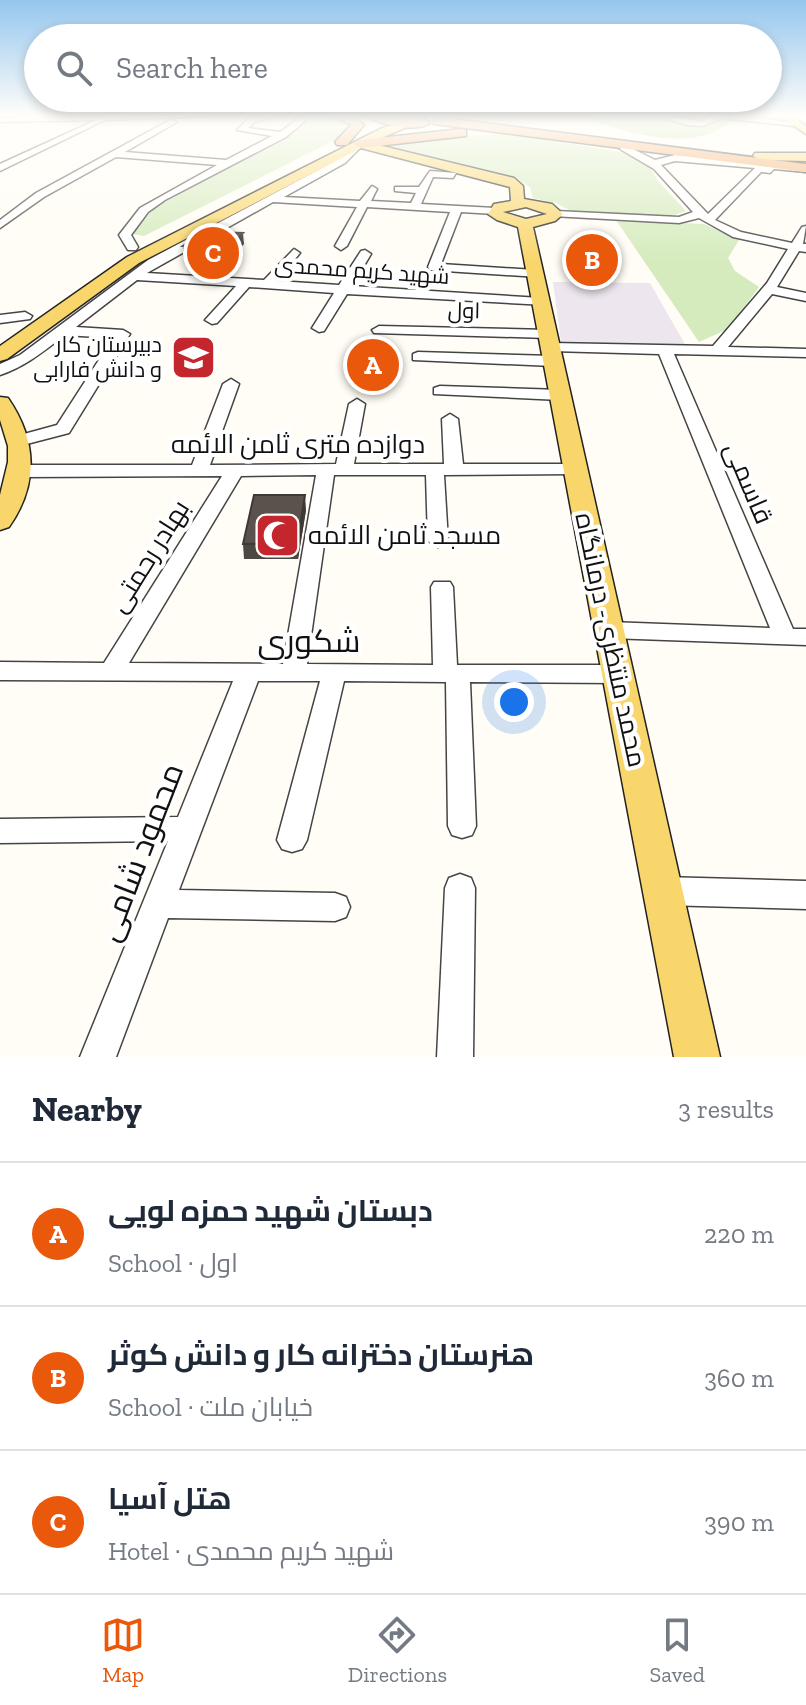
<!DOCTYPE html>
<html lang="en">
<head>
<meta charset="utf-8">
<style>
  :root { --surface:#fff; --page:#f2f2f3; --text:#1f2937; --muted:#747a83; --line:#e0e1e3; --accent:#ea580c }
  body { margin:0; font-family:"Zilla Slab",Cairo,serif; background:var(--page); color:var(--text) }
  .you { position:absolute; left:514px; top:702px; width:28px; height:28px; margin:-20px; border:6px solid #fff; border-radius:50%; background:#1a73e8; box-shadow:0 0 0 12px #1a73e833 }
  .badge { display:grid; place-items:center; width:52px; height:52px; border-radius:50%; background:var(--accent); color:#fff; font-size:26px; font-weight:700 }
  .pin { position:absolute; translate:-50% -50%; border:4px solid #fff; box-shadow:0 2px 8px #0006 }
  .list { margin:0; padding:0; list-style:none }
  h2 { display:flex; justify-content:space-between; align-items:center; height:104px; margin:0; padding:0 32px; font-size:34px }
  h2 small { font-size:26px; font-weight:400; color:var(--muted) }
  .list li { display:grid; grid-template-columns:52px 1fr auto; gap:24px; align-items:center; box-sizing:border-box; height:144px; padding:0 32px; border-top:2px solid var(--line) }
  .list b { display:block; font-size:30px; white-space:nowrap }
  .list p { margin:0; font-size:26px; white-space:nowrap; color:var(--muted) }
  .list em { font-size:26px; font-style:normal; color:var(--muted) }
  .icon { flex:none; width:44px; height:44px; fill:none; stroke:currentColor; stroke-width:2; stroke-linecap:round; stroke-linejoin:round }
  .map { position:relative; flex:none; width:806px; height:1057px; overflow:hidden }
  .search { position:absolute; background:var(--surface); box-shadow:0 4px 12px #0003; left:24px; right:24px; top:24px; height:88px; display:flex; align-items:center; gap:20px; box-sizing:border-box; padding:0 28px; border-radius:44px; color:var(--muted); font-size:30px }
  .sheet { height:536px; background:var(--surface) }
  nav { display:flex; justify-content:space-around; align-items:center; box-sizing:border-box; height:112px; border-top:2px solid var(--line); background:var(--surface); font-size:22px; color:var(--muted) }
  nav a { display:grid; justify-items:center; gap:4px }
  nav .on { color:var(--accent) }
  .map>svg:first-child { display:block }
  .industrial { fill:#eee6ef }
  .green { fill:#d5ebbd }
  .forest { fill:#b9dc9c }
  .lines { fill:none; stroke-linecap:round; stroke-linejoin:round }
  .minor-casing { stroke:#444; stroke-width:3 }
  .major-casing { stroke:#222; stroke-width:3 }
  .highway-casing { stroke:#222; stroke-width:3 }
  .minor { fill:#fff; fill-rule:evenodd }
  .major { fill:#f9d66b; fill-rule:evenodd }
  .highway { fill:#f5a25d; fill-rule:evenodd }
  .wall { fill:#4d4742 }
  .shaded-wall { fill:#3f3936 }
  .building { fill:#5a524d; stroke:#3f3936; stroke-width:2 }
  .labels { text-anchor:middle; stroke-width:8; stroke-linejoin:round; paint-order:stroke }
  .far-street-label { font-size:22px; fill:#111; stroke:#fff }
  .far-poi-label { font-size:22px; fill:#111; stroke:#fff; text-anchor:end }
  .street-label { font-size:26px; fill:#111; stroke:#fff }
  .poi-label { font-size:26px; fill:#111; stroke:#fff; text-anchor:start }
  .near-street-label { font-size:32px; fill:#111; stroke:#fff }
</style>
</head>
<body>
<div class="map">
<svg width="806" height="1057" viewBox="0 0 806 1057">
  <rect width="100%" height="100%" fill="#fffdf5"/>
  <!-- industrial -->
  <polygon class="industrial" points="553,282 650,283 686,346 561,342"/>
  <!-- green -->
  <g class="green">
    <polygon points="301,115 340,117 353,123 352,128 331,142 144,236 133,234 153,209 315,118"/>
    <polygon points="510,134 643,156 658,181 686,211 672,216 571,211 556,203 533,198 530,187 515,178 384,145 441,137"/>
    <polygon points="616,220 704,224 739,240 728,258 735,271 759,287 728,329 699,342"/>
  </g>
  <!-- forest -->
  <path class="forest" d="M578 115H736C702 158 622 132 578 115Z"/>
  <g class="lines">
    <defs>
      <g id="minor">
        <polygon points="112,115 242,115 105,120 0,171 0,164 96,120 0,122 0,118"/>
        <polygon points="263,115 280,115 255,122 248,128 280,132 297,120 292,115 301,115 306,120 286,137 165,200 148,212 131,235 138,247 136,250 128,250 119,235 140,208 217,165 116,157 44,197 0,228 0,220 36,193 170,120 177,122 125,152 226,160 272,136 237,130 249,118"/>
        <polygon points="652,115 702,121 713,115 742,115 799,124 795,126 721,118 703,126 688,125"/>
        <path d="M360 141 364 144 345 163 284 197 360 201 372 186 377 189 371 201 411 203 416 193 395 191V187H419L430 171 456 173 453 178 433 177 421 204 495 208 500 211 495 214 461 212 441 264 535 270 541 274 539 277 430 270 428 267 450 212 367 207 347 246 341 250 335 246 357 207 273 202 147 273 264 280 294 249 300 253 277 281 339 285 361 251 365 250 371 254 352 286 541 298 548 302 546 305 347 294 324 331 319 332 312 328 334 293 249 287 217 323 212 324 205 320 236 286 137 280 76 327 123 330 130 334 69 433 19 446 13 445 10 441 13 437 57 425 113 338 65 335C45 350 25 367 0 375V364L20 355 148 260 339 159Z"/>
        <path d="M623 144 655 160 675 155 806 166V172L774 169 770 173 761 172 715 220 741 232 792 243 802 227 806 226 803 244H806V252L799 251 777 287 806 293V301L772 294 728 347 806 349V357L674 354 793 629H806V645L609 638 601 635 598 630 601 625 609 622 770 628 659 354 551 351 544 347 551 343 713 346 767 283 788 249 733 237 699 218 679 223 552 216 551 214 556 211 679 217 693 212 654 169 620 149ZM675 161 755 168 708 214 661 165Z"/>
        <polygon points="25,312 32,316 30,319 0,323 0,315"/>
        <polygon points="379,326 548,330 555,334 548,338 374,333 372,330"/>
        <polygon points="418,352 553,356 561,361 553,366 413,360 413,354"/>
        <path d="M231 379 239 384 210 465 336 464 349 404 357 399 365 404 354 464H444L442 419 450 414 458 419 463 464H576L585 469 576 474 444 475 448 541 438 547 428 541 426 475H334L307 664 433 665 431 587 434 582H450L453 587 457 665H618L627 668 630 674 627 680 618 683 470 682 476 826 472 835 462 838 452 835 448 826 446 682 344 681 307 840 302 849 292 852 282 849 277 840 320 681H258L179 890 335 893 346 897 350 907 346 917 335 921 168 918 116 1057H80L168 841 0 843V819L178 817 233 681 0 680V662L104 663 222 476 21 477 12 471 21 465H192L223 384ZM316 475 283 664 129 663 241 476Z"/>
        <polygon points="440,386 560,390 568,395 560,400 434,394 434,388"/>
        <polygon points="460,874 471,878 475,888 473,1057 437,1057 445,888 449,878"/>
        <polygon points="663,877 806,881 806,909 663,905 652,901 648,891 652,881"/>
      </g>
      <g id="major">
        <polygon points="778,115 790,115 806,126 806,134"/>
        <path d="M407 121 416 123 370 143 514 178 523 186 524 199 552 204 563 214 555 221 533 227 720 1057H674L518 227 497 220 488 214 494 204 511 201 510 187 361 148 139 263 7 359 0 361V346L127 257 382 128ZM526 207 547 214 526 219 503 212Z"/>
        <polygon points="755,153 806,153 806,161 759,160 753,156"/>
        <path d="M0 397 8 398C37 440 39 484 9 527L0 530V495L8 462V446L0 420Z"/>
      </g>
      <g id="highway">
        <polygon points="0,115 13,115 0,119"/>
        <polygon points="330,115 352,115 364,125 347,145 337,145 335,142 351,125"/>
        <path d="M365 115 424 119 430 123C415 133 380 125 365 115Z"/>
        <polygon points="438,117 806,164 806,172 434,124 434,118"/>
        <polygon points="461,129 466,130 466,136 360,148 353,144 360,140"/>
      </g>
    </defs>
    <!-- minor casing -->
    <use href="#minor" class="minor-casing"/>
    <!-- major casing -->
    <use href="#major" class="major-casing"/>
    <!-- highway casing -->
    <use href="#highway" class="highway-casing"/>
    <!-- minor -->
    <use href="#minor" class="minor"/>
    <!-- major -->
    <use href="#major" class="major"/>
    <!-- highway -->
    <use href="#highway" class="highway"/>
  </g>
  <!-- wall -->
  <g class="wall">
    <polygon points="244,244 227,260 184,258 183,246"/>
    <polygon points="306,510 298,559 244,559 243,544"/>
  </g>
  <!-- shaded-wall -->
  <g class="shaded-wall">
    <polygon points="243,233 244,244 227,260 226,249"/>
    <polygon points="305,495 306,510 298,559 297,543"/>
  </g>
  <!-- building -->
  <g class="building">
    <polygon points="205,232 243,233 226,249 183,246"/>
    <polygon points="254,495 305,495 297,543 243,544"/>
  </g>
  <!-- sky -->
  <linearGradient id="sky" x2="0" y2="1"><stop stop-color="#95c6ee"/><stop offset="0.44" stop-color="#fffefa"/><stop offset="1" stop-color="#fffefa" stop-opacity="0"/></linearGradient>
  <rect width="806" height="263" fill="url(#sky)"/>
  <!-- icons -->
  <defs>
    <symbol id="school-square" viewBox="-11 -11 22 22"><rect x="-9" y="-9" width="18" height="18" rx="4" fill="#c4262e" stroke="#fff"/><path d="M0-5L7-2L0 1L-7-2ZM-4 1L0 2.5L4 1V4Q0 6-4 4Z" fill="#fff"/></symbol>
    <symbol id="mosque-square" viewBox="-11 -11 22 22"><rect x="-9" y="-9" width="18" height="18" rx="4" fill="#c4262e" stroke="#fff"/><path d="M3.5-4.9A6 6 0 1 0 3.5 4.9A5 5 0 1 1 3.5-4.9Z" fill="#fff"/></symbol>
  </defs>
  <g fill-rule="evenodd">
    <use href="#school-square" x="168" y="332" width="51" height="51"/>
    <use href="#mosque-square" x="252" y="510" width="51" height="51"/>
  </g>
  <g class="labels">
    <!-- far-street labels -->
    <g class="far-street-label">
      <text transform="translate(362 270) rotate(4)" y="8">شهید کریم محمدی</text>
      <text transform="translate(464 310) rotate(1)" y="8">اول</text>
    </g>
    <!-- far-poi labels -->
    <g class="far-poi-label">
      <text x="162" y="352">دبیرستان کار<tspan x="162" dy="25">و دانش فارابی</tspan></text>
    </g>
    <!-- street labels -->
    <g class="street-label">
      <text x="298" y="453">دوازده متری ثامن الائمه</text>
      <text transform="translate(749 483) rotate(67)" y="9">قاسمی</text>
      <text transform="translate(149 556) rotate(-58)" y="9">بهادر رحمتی</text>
      <text transform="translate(611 640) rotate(78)" y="9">محمد منتظری- درمانگاه</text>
    </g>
    <!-- poi labels -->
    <g class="poi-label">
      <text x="308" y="544">مسجد ثامن الائمه</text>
    </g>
    <!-- near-street labels -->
    <g class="near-street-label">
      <text x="309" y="652">شکوری</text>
      <text transform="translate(140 852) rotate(-69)" y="11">محمود شامی</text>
    </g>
  </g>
</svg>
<div class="you"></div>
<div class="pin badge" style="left:373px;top:365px">A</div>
<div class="pin badge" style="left:592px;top:260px">B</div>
<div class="pin badge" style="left:213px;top:253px">C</div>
<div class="search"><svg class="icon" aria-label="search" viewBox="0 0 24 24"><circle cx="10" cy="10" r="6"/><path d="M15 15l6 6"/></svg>Search here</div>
</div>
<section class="sheet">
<h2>Nearby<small>3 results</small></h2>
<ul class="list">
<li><span class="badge">A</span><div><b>دبستان شهید حمزه لویی</b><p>School · اول</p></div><em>220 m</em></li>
<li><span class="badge">B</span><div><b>هنرستان دخترانه کار و دانش کوثر</b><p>School · خیابان ملت</p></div><em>360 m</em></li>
<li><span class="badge">C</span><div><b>هتل آسیا</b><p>Hotel · شهید کریم محمدی</p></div><em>390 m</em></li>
</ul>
</section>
<nav>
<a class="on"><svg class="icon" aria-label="map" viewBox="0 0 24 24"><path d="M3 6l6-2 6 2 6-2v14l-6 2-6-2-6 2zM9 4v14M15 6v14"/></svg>Map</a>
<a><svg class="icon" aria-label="directions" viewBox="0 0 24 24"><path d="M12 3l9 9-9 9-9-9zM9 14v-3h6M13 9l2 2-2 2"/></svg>Directions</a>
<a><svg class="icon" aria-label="saved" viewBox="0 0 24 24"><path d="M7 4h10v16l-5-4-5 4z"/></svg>Saved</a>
</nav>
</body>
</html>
